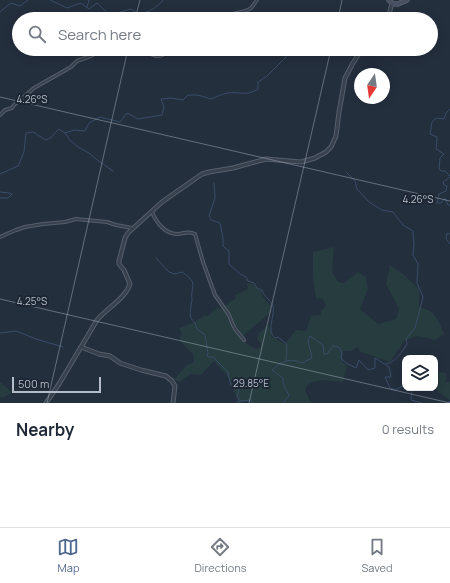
<!DOCTYPE html>
<html lang="en">
<head>
<meta charset="utf-8">
<style>
  :root { --surface:#fff; --page:#f2f2f3; --text:#1f2937; --muted:#747a83; --line:#e0e1e3; --accent:#4f688e }
  body { margin:0; font-family:Manrope,sans-serif; background:var(--page); color:var(--text) }
  .controls { position:absolute; right:12px; bottom:12px; display:grid; overflow:hidden; border-radius:8px; box-shadow:0 2px 10px #0003 }
  .controls button { width:36px; height:36px; display:grid; place-items:center; padding:0; border:0; border-bottom:1px solid var(--line); background:var(--surface); color:var(--text); font:20px sans-serif }
  .compass { position:absolute; left:354px; top:68px; width:36px; height:36px; border-radius:50%; background:var(--surface); box-shadow:0 2px 10px #0003; rotate:193deg }
  .scale { position:absolute; left:12px; bottom:10px; width:89px; box-sizing:border-box; padding-left:4px; border:2px solid #b4bcc9; border-top:0; font-size:11px; line-height:14px; white-space:nowrap; color:#b4bcc9; -webkit-text-stroke:3px #1d2633; paint-order:stroke }
  .list { margin:0; padding:0; list-style:none }
  h2 { display:flex; justify-content:space-between; align-items:center; height:52px; margin:0; padding:0 16px; font-size:17px }
  h2 small { font-size:13px; font-weight:400; color:var(--muted) }
  .icon { flex:none; width:22px; height:22px; fill:none; stroke:currentColor; stroke-width:2; stroke-linecap:round; stroke-linejoin:round }
  .map { position:relative; flex:none; width:450px; height:403px; overflow:hidden }
  .search { position:absolute; background:var(--surface); box-shadow:0 2px 10px #0003; left:12px; right:12px; top:12px; height:44px; display:flex; align-items:center; gap:10px; box-sizing:border-box; padding:0 14px; border-radius:22px; color:var(--muted); font-size:15px }
  .sheet { height:124px; background:var(--surface) }
  nav { display:flex; justify-content:space-around; align-items:center; box-sizing:border-box; height:56px; border-top:1px solid var(--line); background:var(--surface); font-size:11px; color:var(--muted) }
  nav a { display:grid; justify-items:center; gap:2px }
  nav .on { color:var(--accent) }
  .map>svg:first-child { display:block }
  .green { fill:#263c3f }
  .lines { fill:none; stroke-linecap:round; stroke-linejoin:round }
  .stream { stroke:#394c67; stroke-width:1 }
  .minor-casing { stroke:#565f6c; stroke-width:4 }
  .tertiary-casing { stroke:#565f6c; stroke-width:5 }
  .secondary-casing { stroke:#565f6c; stroke-width:5.5 }
  .minor { stroke:#38414e; stroke-width:2 }
  .tertiary { stroke:#38414e; stroke-width:3 }
  .secondary { stroke:#465061; stroke-width:3.5 }
  .ticks { fill:none; stroke:#b4bcc9; stroke-width:1; stroke-opacity:0.45 }
  .ticks-label { font-size:10px; text-anchor:middle; fill:#b4bcc9; stroke:#1d2633; stroke-width:4; stroke-linejoin:round; paint-order:stroke }
</style>
</head>
<body>
<div class="map">
<svg width="450" height="403" viewBox="0 0 450 403">
  <rect width="100%" height="100%" fill="#242f3e"/>
  <!-- green -->
  <g class="green">
    <path d="M334 247 332 272 338 282 344 283 358 272 366 277 368 289 360 309 378 324 396 319 399 309 386 284 390 265 403 274 419 289V307C436 311 438 319 444 334L435 340 417 336 404 341 390 362 361 352 357 347 351 351H343L342 361 347 366 343 382 323 380 309 383 305 390 310 401 313 403H251L249 401 239 403 227 376 214 361 201 375 191 374 179 382 171 377 175 378 187 365 194 362 193 354 179 340 182 334 179 328 193 323 205 315 208 316 218 307 220 309 236 298 235 295 248 289 247 283 253 284 261 291 263 297 271 306V312L243 336 247 344 255 349 261 347V344L257 339 259 333 269 325 272 337 285 344 296 330 306 331 311 316 321 315V311L326 306 323 299 316 298 313 278V252Z"/>
    <polygon points="435,371 447,373 445,382 450,382 450,400 437,391 435,385"/>
    <polygon points="0,382 12,392 3,398 0,397"/>
  </g>
  <g class="lines">
    <!-- stream -->
    <g class="stream">
      <path d="M50 0 67 8 81 3 89 9 97 3 110 15 131 9 139 14C149 12 157 8 163 0"/>
      <polyline points="87,7 89,0"/>
      <polyline points="0,12 11,3 20,6 28,0"/>
      <polyline points="450,109 446,113 444,119 436,118 432,122 430,134 437,137 436,149 444,154 440,158 439,169 441,171 445,171 450,176"/>
      <polyline points="65,133 70,140 78,147 89,153 96,159 113,171"/>
      <path d="M346 172 355 181 357 189 369 202 382 210 393 212 403 225 413 231 414 245 413 255 418 264 417 283 423 297 415 328 406 339 407 344C401 353 397 361 386 364"/>
      <path d="M0 174 18 166 24 152 26 133 33 132 46 140C54 137 53 134 59 129L65 133 74 130 85 131 89 123 100 117 120 122 127 113 138 119 162 115 164 107 161 99 171 98 183 100 188 95H198L211 99C216 97 222 94 227 93 239 91 246 97 258 89V82L267 76 293 50"/>
      <polyline points="450,177 443,182 444,185 447,186 446,191 439,194 437,203 441,203 445,198 448,205 450,205"/>
      <path d="M214 183 215 198 209 216 211 220 220 223 223 238V246L229 251V264L240 274 246 277 248 281 254 283 257 288 262 290C264 297 272 301 273 306 275 317 266 330 275 338L278 337 283 341 286 343 287 346 286 361"/>
      <polyline points="0,192 9,193 12,194 8,198 0,198"/>
      <polyline points="450,234 447,233 446,239 450,244"/>
      <path d="M156 258 169 272 175 274 182 272C186 275 190 277 192 281 194 285 192 289 192 293 191 295 192 298 192 300 191 308 187 317 195 323L197 329 205 335 208 353 207 356 208 357H213L228 372 231 386 237 387 239 391 237 396 240 401"/>
      <polyline points="0,333 16,331 36,339 63,347"/>
      <polyline points="412,388 411,400 422,403"/>
      <polyline points="236,403 240,401 251,400 253,403"/>
      <path d="M283 403 289 396 283 383V378L272 370C282 362 288 357 302 363L312 358 308 341 310 336 323 345 324 354H327L333 346 339 347 342 353 341 358 346 363 356 368 359 360 368 370 375 368V358L389 367 391 377H385L390 388 396 390 405 384"/>
      <polyline points="449,403 450,401"/>
    </g>
    <defs>
      <g id="minor">
        <path d="M204 19C209 11 219 14 226 18 233 11 243 14 251 8 253 6 255 3 257 0"/>
        <path d="M141 49C152 55 160 61 170 49"/>
        <polyline points="0,115 5,110 12,108 14,105 19,101 34,88 71,67 77,61 91,56 103,49"/>
        <path d="M152 212C156 222 165 234 177 234 184 234 188 230 195 234L203 262 215 295 229 315 233 325 235 329 244 340"/>
        <polyline points="0,237 16,230 25,227 43,224 65,222 76,219 107,222 116,225 132,228"/>
      </g>
      <g id="tertiary">
        <polyline points="388,19 392,3"/>
        <polyline points="81,347 99,354 110,356 120,363 141,370 166,376 172,381 175,386 173,403"/>
        <path d="M46 403 59 384 97 320C107 308 125 299 130 284L124 270 119 264V261L125 238 128 233 162 202 202 174 209 172 233 168 266 159 301 162 315 158 326 152 331 147 336 136 339 112 345 78 353 63 362 49"/>
      </g>
      <polyline id="secondary" points="389,0 393,4 398,4 407,0"/>
    </defs>
    <!-- minor casing -->
    <use href="#minor" class="minor-casing"/>
    <!-- tertiary casing -->
    <use href="#tertiary" class="tertiary-casing"/>
    <!-- secondary casing -->
    <use href="#secondary" class="secondary-casing"/>
    <!-- minor -->
    <use href="#minor" class="minor"/>
    <!-- tertiary -->
    <use href="#tertiary" class="tertiary"/>
    <!-- secondary -->
    <use href="#secondary" class="secondary"/>
  </g>
  <!-- ticks -->
  <path class="ticks" d="M135 19 140 0M338 19 342 0M0 97 450 201M0 299 450 403M47 403 128 49M249 403 331 49"/>
  <g class="ticks-label">
    <text x="32" y="103">4.26°S</text>
    <text x="418" y="203">4.26°S</text>
    <text x="32" y="305">4.25°S</text>
    <text x="251" y="387">29.85°E</text>
  </g>
</svg>
<div class="controls">
<button><svg class="icon" aria-label="layers" viewBox="0 0 24 24"><path d="M12 4l9 5-9 5-9-5zM3 14l9 5 9-5"/></svg></button>
</div>
<svg class="compass" viewBox="-18 -18 36 36"><path d="M0-13l5 13h-10z" fill="#e53935"/><path d="M0 13l5-13h-10z" fill="#747a83"/></svg>
<div class="scale">500 m</div>
<div class="search"><svg class="icon" aria-label="search" viewBox="0 0 24 24"><circle cx="10" cy="10" r="6"/><path d="M15 15l6 6"/></svg>Search here</div>
</div>
<section class="sheet">
<h2>Nearby<small>0 results</small></h2>
<ul class="list">
</ul>
</section>
<nav>
<a class="on"><svg class="icon" aria-label="map" viewBox="0 0 24 24"><path d="M3 6l6-2 6 2 6-2v14l-6 2-6-2-6 2zM9 4v14M15 6v14"/></svg>Map</a>
<a><svg class="icon" aria-label="directions" viewBox="0 0 24 24"><path d="M12 3l9 9-9 9-9-9zM9 14v-3h6M13 9l2 2-2 2"/></svg>Directions</a>
<a><svg class="icon" aria-label="saved" viewBox="0 0 24 24"><path d="M7 4h10v16l-5-4-5 4z"/></svg>Saved</a>
</nav>
</body>
</html>
